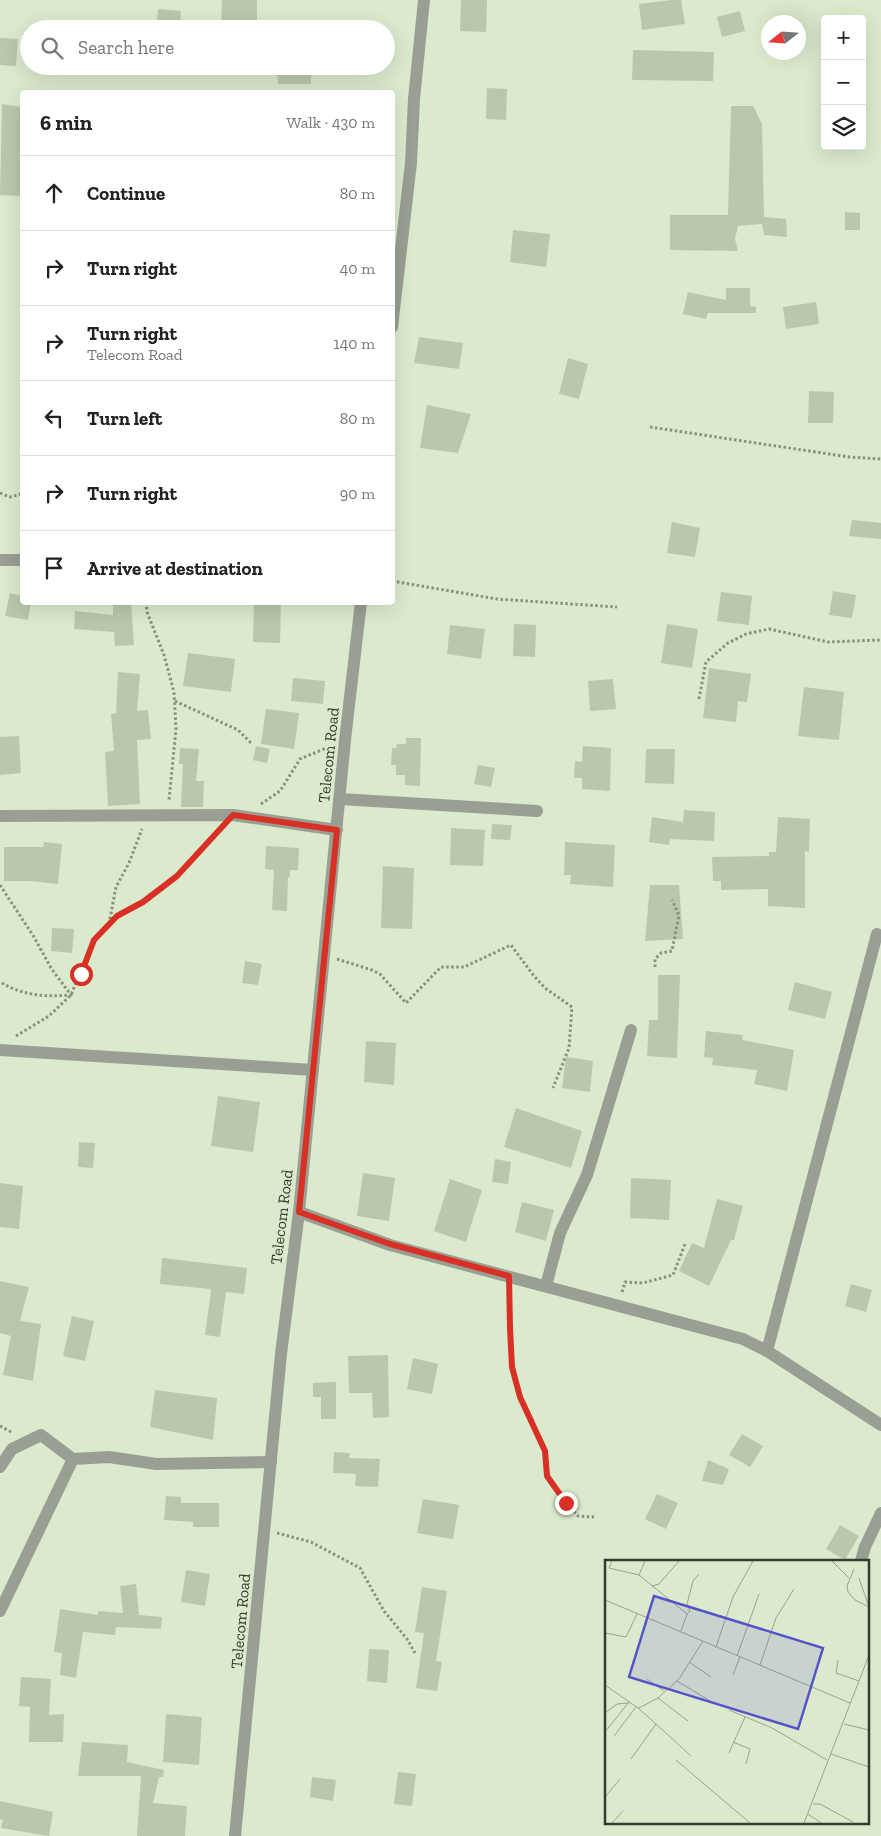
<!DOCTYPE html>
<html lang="en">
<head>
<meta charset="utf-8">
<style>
  :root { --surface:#fff; --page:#f2f2f2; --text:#222; --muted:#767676; --line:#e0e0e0 }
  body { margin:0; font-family:"Zilla Slab",serif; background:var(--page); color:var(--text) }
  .controls { position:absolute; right:15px; top:15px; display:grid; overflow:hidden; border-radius:5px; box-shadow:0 5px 20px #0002 }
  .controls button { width:45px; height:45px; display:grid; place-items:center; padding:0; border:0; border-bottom:1px solid var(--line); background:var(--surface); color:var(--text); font:25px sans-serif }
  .compass { position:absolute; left:761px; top:15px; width:45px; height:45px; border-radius:50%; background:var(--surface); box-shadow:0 5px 20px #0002; rotate:253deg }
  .stop { position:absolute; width:15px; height:15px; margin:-11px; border:4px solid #d93025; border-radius:50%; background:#fff }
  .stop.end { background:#d93025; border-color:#fff; box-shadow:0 1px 5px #0008 }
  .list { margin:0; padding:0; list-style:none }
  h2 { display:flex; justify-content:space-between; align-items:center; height:65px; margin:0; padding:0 20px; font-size:21px }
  h2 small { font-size:16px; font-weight:400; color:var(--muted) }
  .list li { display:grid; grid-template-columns:32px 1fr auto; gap:15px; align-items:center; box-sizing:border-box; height:75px; padding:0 20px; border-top:1px solid var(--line) }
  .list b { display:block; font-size:19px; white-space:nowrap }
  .list p { margin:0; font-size:16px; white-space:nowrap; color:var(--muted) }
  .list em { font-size:16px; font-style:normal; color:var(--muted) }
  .icon { flex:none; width:28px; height:28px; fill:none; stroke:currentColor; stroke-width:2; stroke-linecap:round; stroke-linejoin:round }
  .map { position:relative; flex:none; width:881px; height:1836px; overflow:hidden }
  .search { position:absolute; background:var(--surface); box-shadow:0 5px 20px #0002; left:20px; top:20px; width:375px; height:55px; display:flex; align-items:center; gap:12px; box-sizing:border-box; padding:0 18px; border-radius:28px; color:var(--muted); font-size:19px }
  .panel { position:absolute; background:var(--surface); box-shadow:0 5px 20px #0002; left:20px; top:90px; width:375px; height:515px; border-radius:5px }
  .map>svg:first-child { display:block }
  .building { fill:#b9c8ab }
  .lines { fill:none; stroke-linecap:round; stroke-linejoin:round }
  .path { stroke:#87917d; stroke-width:3; stroke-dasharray:2.5 2.5; stroke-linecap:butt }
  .minor { stroke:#999f93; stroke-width:12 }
  .route { stroke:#d93025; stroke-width:6 }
  .labels { text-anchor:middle; stroke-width:4.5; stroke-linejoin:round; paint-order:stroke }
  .street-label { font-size:16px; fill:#363c30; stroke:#dbeacd }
  .inset-road { fill:none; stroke:#99a48e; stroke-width:1 }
  .view { fill:#5752c9; fill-opacity:0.15; stroke:#5752c9; stroke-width:2.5 }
  .inset-edge { fill:none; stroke:#363c30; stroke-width:2.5 }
</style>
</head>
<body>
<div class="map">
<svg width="881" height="1836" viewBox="0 0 881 1836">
  <rect width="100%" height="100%" fill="#dbeacd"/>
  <!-- building -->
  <g class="building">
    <polygon points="222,0 257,0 257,29 221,29"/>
    <polygon points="461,0 487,0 486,32 460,31"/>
    <polygon points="672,0 681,0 685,24 642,30 639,4"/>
    <polygon points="158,9 181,11 180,29 156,29"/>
    <polygon points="740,11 745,31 722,37 717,17"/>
    <polygon points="0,38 18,39 16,66 0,65"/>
    <polygon points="633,50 714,52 713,81 632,80"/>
    <polygon points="277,66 311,66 311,84 278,84"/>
    <polygon points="487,88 507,89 506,120 486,119"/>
    <polygon points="2,104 22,107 22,196 0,195"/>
    <polygon points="731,106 753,106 762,124 764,217 786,219 787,237 764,235 762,224 738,226 735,239 738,251 670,250 670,215 728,215"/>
    <polygon points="845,212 860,213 860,230 845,230"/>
    <polygon points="513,230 550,234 546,267 510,262"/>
    <polygon points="726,288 750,288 750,306 756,307 756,313 708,313 706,319 683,314 688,292 726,300"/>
    <polygon points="816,302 819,324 786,329 783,307"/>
    <polygon points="419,337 463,343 459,369 414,363"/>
    <polygon points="568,358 588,364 579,399 559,394"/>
    <polygon points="809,391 834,392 833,423 808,423"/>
    <polygon points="427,405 471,414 458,453 420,448"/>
    <polygon points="852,520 881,523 881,539 849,536"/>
    <polygon points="672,522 700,528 695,557 667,553"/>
    <polygon points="833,591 856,595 852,618 829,615"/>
    <polygon points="721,592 752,596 749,625 717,621"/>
    <polygon points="10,593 22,596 22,602 31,602 28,620 5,616"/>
    <polygon points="113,602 131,602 134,645 115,646 114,632 74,629 75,611 113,615"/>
    <polygon points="254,602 281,602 280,643 253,642"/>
    <polygon points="514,624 536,625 535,657 513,656"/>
    <polygon points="667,624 698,629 692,668 661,663"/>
    <polygon points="450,625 485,629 481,659 447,654"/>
    <polygon points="188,653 235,659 231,692 183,686"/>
    <polygon points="709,668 751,674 747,702 738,701 736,722 703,718"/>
    <polygon points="118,672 140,674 137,711 148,710 151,739 137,740 140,804 108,806 105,752 114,751 111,714 116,713"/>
    <polygon points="293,678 325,681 323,704 291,701"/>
    <polygon points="613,679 616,709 590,711 588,681"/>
    <polygon points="804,687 844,692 839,740 798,736"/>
    <polygon points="266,709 299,713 294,749 261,744"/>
    <polygon points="19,736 21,773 0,775 0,737"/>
    <polygon points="406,738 421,738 420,786 405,785 405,775 396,775 396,765 391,765 392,748 396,748 397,744 406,744"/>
    <polygon points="256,746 270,749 267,763 253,760"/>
    <polygon points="583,746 611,748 610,791 582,789 582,778 574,778 575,761 582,762"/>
    <polygon points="180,748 199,749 196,781 204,781 203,807 181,807 183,764 179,764"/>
    <polygon points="646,749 675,749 674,784 645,783"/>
    <polygon points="478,765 495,768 491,787 474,784"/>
    <polygon points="684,810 715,812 714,841 670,839 669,845 649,842 652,817 683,822"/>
    <polygon points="778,817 810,819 809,852 805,851 805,908 768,906 768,889 721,890 721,881 713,881 712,857 769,856 769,852 776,852"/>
    <polygon points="492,824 512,825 510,840 491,839"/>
    <polygon points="451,828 485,830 483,866 450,865"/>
    <polygon points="44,842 62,844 58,884 29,881 4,881 4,847 43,847"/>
    <polygon points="565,842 615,845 613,887 570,884 571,875 564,875"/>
    <polygon points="266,846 299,848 298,870 290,870 290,877 288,877 287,911 272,910 274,870 265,869"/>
    <polygon points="383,866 414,868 412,929 381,928"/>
    <polygon points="650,885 679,885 683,939 645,941"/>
    <polygon points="52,928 74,929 72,953 51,951"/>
    <polygon points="245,961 262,964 258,985 242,983"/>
    <polygon points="658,975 680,975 677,1058 647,1056 649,1020 658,1020"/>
    <polygon points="795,982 832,992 825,1019 788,1010"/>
    <polygon points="706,1031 743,1035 742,1040 794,1050 787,1091 754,1084 757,1070 712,1065 713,1058 704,1057"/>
    <polygon points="366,1041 396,1043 394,1085 364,1082"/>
    <polygon points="566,1057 593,1061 590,1092 562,1088"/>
    <polygon points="218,1096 260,1102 253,1152 211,1146"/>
    <polygon points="516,1108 582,1131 571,1168 504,1147"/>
    <polygon points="79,1142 95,1143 93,1168 78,1167"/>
    <polygon points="495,1159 511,1162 508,1184 492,1182"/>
    <polygon points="363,1173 395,1178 389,1221 357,1216"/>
    <polygon points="631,1178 671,1180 669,1220 630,1218"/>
    <polygon points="450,1179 482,1190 466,1242 434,1231"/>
    <polygon points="0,1183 23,1186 19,1229 0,1227"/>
    <polygon points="717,1199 743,1206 734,1240 731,1240 709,1286 679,1271 692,1243 704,1248"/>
    <polygon points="522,1202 554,1210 546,1241 515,1232"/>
    <polygon points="162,1258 247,1268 244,1294 226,1292 220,1337 205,1335 211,1291 210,1289 160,1284"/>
    <polygon points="0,1281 29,1287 20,1321 41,1324 33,1381 3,1375 11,1336 0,1333"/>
    <polygon points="851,1284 872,1290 866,1312 845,1306"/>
    <polygon points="72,1316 94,1321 85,1361 63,1356"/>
    <polygon points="388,1355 389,1417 373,1418 372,1393 349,1393 348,1356"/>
    <polygon points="413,1358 438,1364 432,1394 407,1389"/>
    <polygon points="336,1382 336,1419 321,1419 321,1397 313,1397 313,1383"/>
    <polygon points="155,1390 217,1398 213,1440 150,1427"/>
    <polygon points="742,1434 763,1446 750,1467 729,1455"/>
    <polygon points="334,1452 350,1453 349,1458 380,1459 378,1487 355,1486 356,1474 333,1473"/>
    <polygon points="708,1460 729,1469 723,1485 702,1481"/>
    <polygon points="657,1494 678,1503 666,1529 645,1519"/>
    <polygon points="166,1496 181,1497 181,1503 219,1503 219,1527 193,1527 193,1522 164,1520"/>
    <polygon points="423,1499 459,1505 453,1539 417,1533"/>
    <polygon points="840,1525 859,1536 845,1560 826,1549"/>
    <polygon points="186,1570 210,1574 205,1606 181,1602"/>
    <polygon points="136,1584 139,1615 162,1617 161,1629 116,1627 115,1635 83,1632 76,1678 60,1675 62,1653 54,1652 60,1609 98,1615 98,1611 123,1613 120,1586"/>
    <polygon points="422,1587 447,1591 436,1661 442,1662 437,1691 416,1688 424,1633 415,1632"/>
    <polygon points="369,1649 389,1650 387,1683 367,1681"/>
    <polygon points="21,1677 51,1679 49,1715 64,1714 63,1742 29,1742 30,1707 19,1706"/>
    <polygon points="166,1714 202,1717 199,1765 163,1762"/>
    <polygon points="82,1742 128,1745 127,1762 164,1770 163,1777 159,1777 153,1803 187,1806 185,1836 137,1836 141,1776 78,1776"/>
    <polygon points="398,1772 416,1774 412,1806 394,1804"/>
    <polygon points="312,1777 336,1780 333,1801 310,1797"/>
    <polygon points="0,1801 53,1812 49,1836 1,1828 3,1820 0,1819"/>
  </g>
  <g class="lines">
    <!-- path -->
    <g class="path">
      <polyline points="650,427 849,457 881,459"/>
      <polyline points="0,493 10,497 21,494"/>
      <polyline points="392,581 497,599 617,607"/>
      <polyline points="146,602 147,612 164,655 174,692 176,729 169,800"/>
      <polyline points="699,699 706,662 728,643 746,634 769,629 828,642 881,640"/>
      <polyline points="175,701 238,730 252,744"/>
      <polyline points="261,804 280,791 300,759 331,746"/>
      <path d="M0 885 34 937 51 968 71 995C45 997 24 996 0 982"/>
      <polyline points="109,924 116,887 129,863 142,829"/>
      <polyline points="337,959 372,970 380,974 406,1003 441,967 464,967 511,945 534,976 545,988 572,1007 569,1048 553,1088"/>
      <polyline points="655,967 655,959 661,953 672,951 679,915 672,900"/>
      <polyline points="16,1036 49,1016 71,995 94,940 117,915 143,902 177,876 219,830"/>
      <polyline points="509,1292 513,1367 520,1397 545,1451 547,1476 566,1503 578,1516 594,1517"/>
      <polyline points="622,1292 625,1282 643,1283 673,1275 685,1244"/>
      <polyline points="0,1426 13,1433"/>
      <polyline points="277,1533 311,1542 360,1568 384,1611 407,1639 415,1653"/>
    </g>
    <!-- minor -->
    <g class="minor">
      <polyline points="392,327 411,163 414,99 424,0"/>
      <polyline points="0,560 22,560"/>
      <polyline points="340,799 537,811"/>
      <polyline points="0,816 233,815 337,830"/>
      <polyline points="0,1050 313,1070"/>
      <polyline points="299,1212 390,1245 743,1339 767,1351 881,1425"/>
      <polyline points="546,1286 560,1233 587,1175 631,1030"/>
      <polyline points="767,1351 877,934"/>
      <polyline points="0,1467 12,1449 41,1435 73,1459"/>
      <polyline points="861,1561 865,1547 881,1513"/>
      <polyline points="0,1611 73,1459 109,1457 156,1464 271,1462"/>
      <polyline points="235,1836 281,1354 299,1212 345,740 361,602"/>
    </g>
  </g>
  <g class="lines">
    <!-- route -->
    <polyline class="route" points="81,974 94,940 117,916 143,902 177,876 233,815 337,830 299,1212 390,1244 509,1276 510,1328 512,1367 520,1397 545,1451 547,1476 566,1503"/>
  </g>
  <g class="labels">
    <!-- street labels -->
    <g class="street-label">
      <text transform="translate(328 755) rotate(-84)" y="6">Telecom Road</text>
      <text transform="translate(281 1217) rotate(-83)" y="6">Telecom Road</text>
      <text transform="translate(240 1621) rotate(-85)" y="6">Telecom Road</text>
    </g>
  </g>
  <!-- overview -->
  <g transform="translate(605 1560)">
    <rect width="264" height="264" fill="#dbeacd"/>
    <path class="inset-road" d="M7 1 4 8 34 15 82 54 76 71M227 1 244 18M249 9 242 26 243 32 250 40 264 47M34 15 40 1M254 18 264 47M47 26 54 24 74 1M0 40 245 143M82 54 85 51 82 44 88 21 94 14M0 73 21 77 32 54M111 87 128 37 148 1M132 96 154 34M233 100 231 113 254 121M84 102 106 117M155 105 171 58 189 29M128 115 135 97M42 119 59 131M72 121 107 142M0 125 33 148 36 147 53 138 74 119 98 81M53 138 83 161M124 150 167 168 222 200M0 153 12 144 23 143M51 164 86 196M239 164 264 170M0 172 24 142M9 176 31 147M128 182 145 189 141 204M124 193 140 157M226 194 264 207M26 199 51 164 33 148M71 200 145 263M0 237 15 219M208 244H215L248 262M203 254 216 263M7 263 18 251M199 263 264 95"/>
    <path class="view" d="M49 36 218 88 193 169 24 117Z"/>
    <rect width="264" height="264" class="inset-edge"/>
  </g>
</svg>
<div class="controls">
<button>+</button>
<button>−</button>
<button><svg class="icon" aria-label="layers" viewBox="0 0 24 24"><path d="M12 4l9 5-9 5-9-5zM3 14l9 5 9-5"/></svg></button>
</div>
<svg class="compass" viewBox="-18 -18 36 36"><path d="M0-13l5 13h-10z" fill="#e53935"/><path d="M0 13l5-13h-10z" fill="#767676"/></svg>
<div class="stop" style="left:81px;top:974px"></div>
<div class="stop end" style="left:566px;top:1503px"></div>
<div class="search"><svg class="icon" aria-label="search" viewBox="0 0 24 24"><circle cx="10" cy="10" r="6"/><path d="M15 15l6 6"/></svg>Search here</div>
<section class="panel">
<h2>6 min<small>Walk · 430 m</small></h2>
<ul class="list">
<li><svg class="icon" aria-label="ahead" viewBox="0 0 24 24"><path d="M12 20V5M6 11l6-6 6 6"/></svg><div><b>Continue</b></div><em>80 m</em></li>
<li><svg class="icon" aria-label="right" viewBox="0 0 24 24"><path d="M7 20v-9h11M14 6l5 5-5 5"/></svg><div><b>Turn right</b></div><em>40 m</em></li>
<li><svg class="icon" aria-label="right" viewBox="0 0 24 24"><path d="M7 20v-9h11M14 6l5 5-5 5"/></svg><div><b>Turn right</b><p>Telecom Road</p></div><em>140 m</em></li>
<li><svg class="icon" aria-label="left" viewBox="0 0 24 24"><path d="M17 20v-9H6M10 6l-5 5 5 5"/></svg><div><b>Turn left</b></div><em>80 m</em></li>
<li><svg class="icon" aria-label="right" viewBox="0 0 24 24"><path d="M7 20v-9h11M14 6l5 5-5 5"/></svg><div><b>Turn right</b></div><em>90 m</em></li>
<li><svg class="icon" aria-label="arrive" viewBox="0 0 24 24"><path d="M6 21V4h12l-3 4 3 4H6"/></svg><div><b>Arrive at destination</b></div></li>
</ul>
</section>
</div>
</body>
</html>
